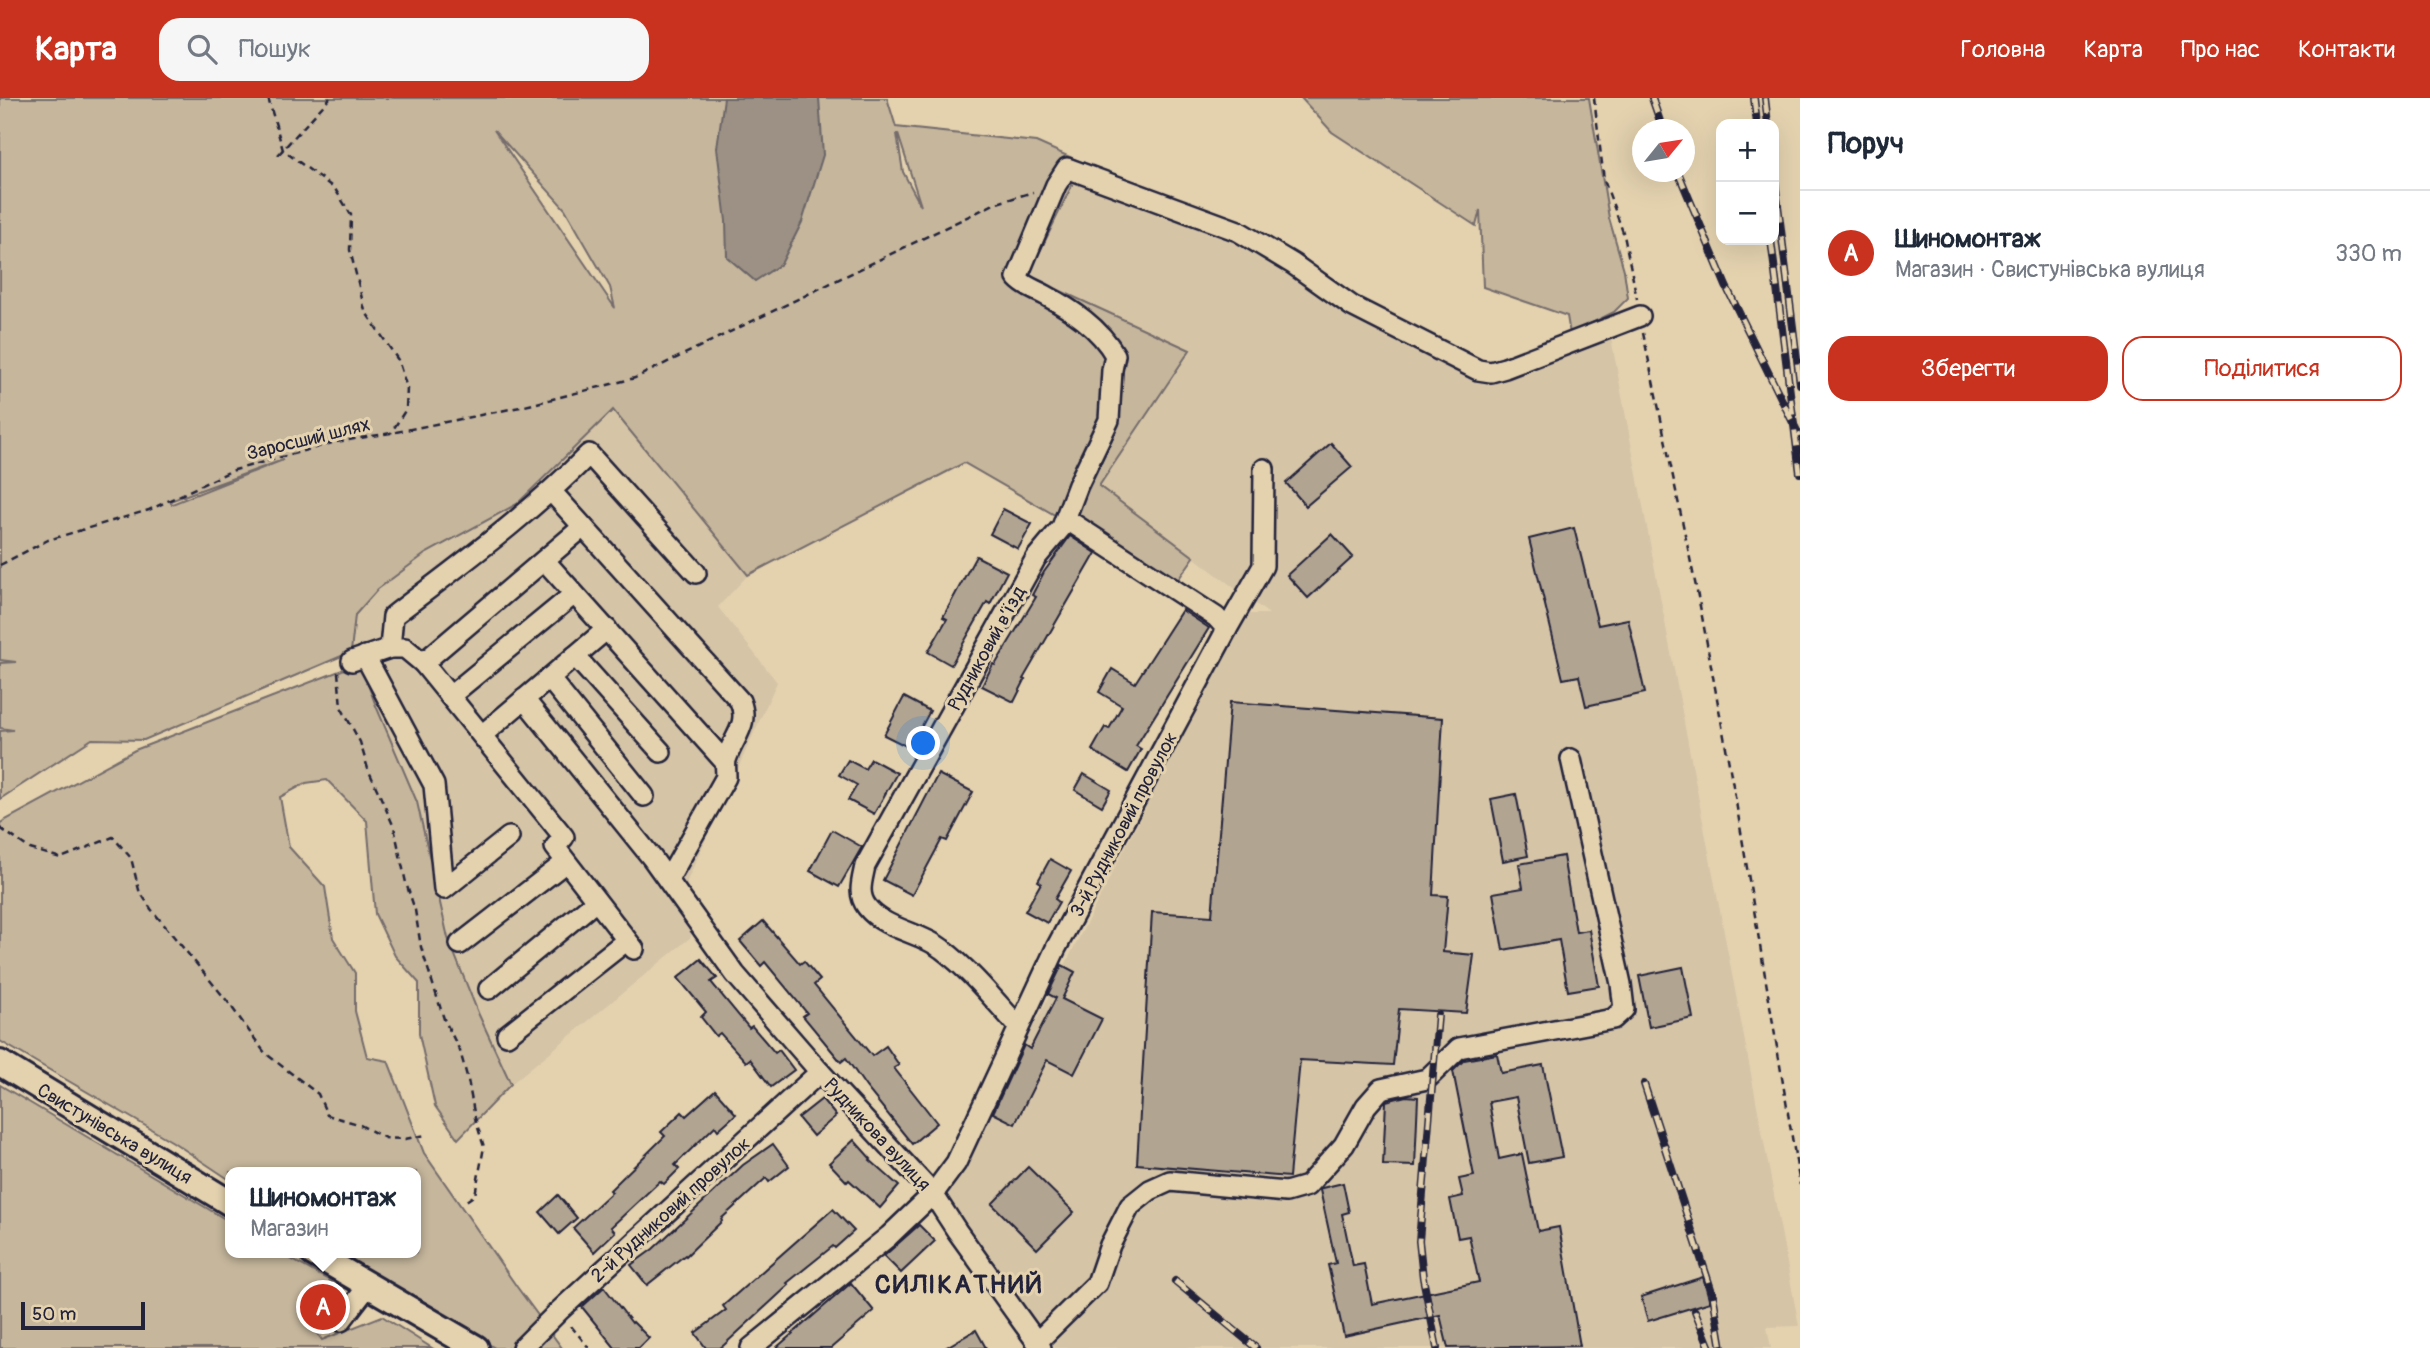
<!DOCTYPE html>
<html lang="uk">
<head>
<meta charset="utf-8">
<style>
  :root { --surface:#fff; --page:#f6f6f7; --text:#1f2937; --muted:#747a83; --line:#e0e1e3; --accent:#c8321e }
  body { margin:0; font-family:Pangolin,sans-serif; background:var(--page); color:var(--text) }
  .controls { position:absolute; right:21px; top:21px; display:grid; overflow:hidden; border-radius:14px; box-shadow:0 7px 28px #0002 }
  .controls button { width:63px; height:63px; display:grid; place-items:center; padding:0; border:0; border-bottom:2px solid var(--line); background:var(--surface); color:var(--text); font:35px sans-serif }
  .compass { position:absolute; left:1632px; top:21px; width:63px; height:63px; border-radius:50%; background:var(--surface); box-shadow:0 7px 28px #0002; rotate:60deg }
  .scale { position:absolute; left:21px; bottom:18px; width:124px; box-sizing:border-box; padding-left:7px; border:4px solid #22223b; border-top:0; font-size:19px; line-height:24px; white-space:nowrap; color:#22223b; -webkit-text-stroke:5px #e4d2af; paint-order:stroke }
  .you { position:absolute; left:924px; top:646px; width:24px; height:24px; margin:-18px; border:5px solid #fff; border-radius:50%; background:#1a73e8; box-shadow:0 0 0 10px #1a73e833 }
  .badge { display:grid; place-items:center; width:46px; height:46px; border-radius:50%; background:var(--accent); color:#fff; font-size:23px; font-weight:700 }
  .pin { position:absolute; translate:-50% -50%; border:4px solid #fff; box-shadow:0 2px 7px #0006 }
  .popup { position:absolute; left:225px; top:1069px; width:196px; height:91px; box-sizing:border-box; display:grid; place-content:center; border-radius:14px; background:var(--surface); filter:drop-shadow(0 2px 5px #0005); font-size:23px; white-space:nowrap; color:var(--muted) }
  .popup b { font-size:26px; color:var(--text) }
  .popup::after { content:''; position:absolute; left:50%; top:100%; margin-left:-14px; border:14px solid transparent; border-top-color:var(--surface) }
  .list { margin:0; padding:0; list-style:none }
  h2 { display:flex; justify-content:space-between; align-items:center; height:91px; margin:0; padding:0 28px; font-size:30px }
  h2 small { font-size:23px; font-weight:400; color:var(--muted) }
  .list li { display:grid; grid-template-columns:46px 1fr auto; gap:21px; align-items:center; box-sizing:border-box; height:126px; padding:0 28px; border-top:2px solid var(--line) }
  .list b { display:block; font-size:26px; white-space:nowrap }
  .list p { margin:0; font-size:23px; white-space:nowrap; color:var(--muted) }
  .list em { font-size:23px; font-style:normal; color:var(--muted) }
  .actions { display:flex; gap:14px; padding:21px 28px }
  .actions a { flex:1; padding:16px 0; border:2px solid var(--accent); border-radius:21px; text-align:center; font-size:24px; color:var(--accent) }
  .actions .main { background:var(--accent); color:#fff }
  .icon { flex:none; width:38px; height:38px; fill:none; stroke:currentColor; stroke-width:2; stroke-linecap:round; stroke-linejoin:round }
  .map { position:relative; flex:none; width:1800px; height:1250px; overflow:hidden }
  header { display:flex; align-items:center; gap:42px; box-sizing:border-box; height:98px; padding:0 35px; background:var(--accent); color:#fff }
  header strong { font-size:33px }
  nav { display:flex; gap:38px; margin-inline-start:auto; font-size:24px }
  .search { width:490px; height:63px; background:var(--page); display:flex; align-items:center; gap:18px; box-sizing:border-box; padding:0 24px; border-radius:21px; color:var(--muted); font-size:26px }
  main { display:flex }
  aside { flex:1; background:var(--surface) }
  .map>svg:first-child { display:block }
  .built { fill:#d5c4a6 }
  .green { fill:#c5b69c; stroke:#746c6c; stroke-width:2; fill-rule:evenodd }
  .water { fill:#9c9184; stroke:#6b6567; stroke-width:2 }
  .building { fill:#b1a491; stroke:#22223b; stroke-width:2 }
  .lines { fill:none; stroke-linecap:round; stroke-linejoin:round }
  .minor-casing { stroke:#22223b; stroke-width:24 }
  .major-casing { stroke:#22223b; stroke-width:30 }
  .path { stroke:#22223b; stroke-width:2.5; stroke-dasharray:7 5; stroke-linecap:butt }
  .minor { stroke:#e4d2af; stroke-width:19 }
  .major { stroke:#e4d2af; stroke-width:24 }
  .rail-casing { stroke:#22223b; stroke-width:8 }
  .rail { stroke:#e4d2af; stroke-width:5; stroke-dasharray:16; stroke-linecap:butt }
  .labels { text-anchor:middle; stroke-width:6; stroke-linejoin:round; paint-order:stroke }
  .street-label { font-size:19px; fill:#22223b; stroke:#e4d2af }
  .district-label { font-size:26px; font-weight:bold; letter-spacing:2px; fill:#22223b; stroke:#e4d2af }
</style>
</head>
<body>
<header>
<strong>Карта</strong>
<div class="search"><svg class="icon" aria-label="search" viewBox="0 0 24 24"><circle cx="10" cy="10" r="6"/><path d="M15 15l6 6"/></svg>Пошук</div>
<nav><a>Головна</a><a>Карта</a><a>Про нас</a><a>Контакти</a></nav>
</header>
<main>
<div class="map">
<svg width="1800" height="1250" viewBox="0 0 1800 1250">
  <rect width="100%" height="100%" fill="#e4d2af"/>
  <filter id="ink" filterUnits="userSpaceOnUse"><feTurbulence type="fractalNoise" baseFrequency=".0143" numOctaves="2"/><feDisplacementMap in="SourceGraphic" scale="14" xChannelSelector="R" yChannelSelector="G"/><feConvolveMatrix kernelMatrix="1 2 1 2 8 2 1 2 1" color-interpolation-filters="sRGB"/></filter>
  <g filter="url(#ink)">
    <!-- built -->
    <g class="built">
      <polygon points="1069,78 1238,141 1486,283 1610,235 1799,1228 1767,1229 1771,1250 1055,1250 946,1099 1245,516 1269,516 1099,388 1189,253 1028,178"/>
      <polygon points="613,312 748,477 718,509 777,584 687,783 691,839 511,986 473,922 426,767 352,563 350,513 419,460 517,406"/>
    </g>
    <!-- green -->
    <g class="green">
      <path d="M0 0H887L896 29 1036 44 1088 67 1075 81 1028 178 1190 252 1099 388 1194 459 1175 486 964 365 748 477 613 312 517 406 425 456 378 491 355 517 351 554 144 642 92 641 0 701V633L13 632 0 630V565L16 564 0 562ZM494 32 565 111 610 189 615 210ZM897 36H898L921 108 903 74ZM283 362 172 406 170 403Z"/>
      <polygon points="1301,0 1589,0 1609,120 1624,172 1628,200 1614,214 1570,236 1567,218 1483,189 1480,112 1476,128 1332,34"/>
      <polygon points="360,565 376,608 417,704 448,840 479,917 511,986 458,1041 435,1008 419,936 419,885 395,858 375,816 367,723 327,682 306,685 280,699 289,749 325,789 333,840 355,875 355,913 367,959 388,963 424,1055 517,1189 562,1250 495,1250 416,1203 342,1155 416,1155 416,1074 230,1074 230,1082 173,1044 0,943 0,725 135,652"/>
      <polygon points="0,987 230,1124 230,1155 280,1155 332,1184 306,1219 322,1242 382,1218 432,1250 0,1250"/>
    </g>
    <!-- water -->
    <polygon class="water" points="724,0 819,0 823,57 802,124 781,166 755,183 727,159 726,123 717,50"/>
    <!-- building -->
    <g class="building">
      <polygon points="1331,345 1352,369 1306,408 1286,385"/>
      <polygon points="1003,411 1032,426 1018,451 990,436"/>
      <polygon points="1574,430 1598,527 1628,521 1645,595 1586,608 1579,578 1563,581 1529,441"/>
      <polygon points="1332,436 1353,459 1308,500 1287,477"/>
      <polygon points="1070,438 1096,455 1023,581 1025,582 1014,604 982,588 993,566 995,567 1036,499 1032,497 1044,474"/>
      <polygon points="976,458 1007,474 990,506 987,504 951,567 928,554 947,521 943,519"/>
      <polygon points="1182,512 1209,530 1136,648 1141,651 1128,674 1092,652 1105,629 1109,631 1122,608 1099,594 1112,571 1135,585"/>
      <polygon points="904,599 930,613 910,650 884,637"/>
      <polygon points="1230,604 1443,620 1433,797 1448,798 1443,854 1474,857 1466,915 1399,911 1393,967 1300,962 1289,1079 1137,1066 1152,814 1212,818"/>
      <polygon points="871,661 897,675 874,716 848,702 857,687 839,677 848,662 865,671"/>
      <polygon points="938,676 973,694 947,743 942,741 912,797 883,782"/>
      <polygon points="1084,676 1111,692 1102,708 1075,692"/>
      <polygon points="1516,696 1528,758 1503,763 1491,701"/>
      <polygon points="832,732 862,749 839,789 810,773"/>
      <polygon points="1563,758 1576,834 1589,832 1599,888 1568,893 1559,842 1503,852 1493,795 1523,790 1519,766"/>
      <polygon points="1050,761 1071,773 1055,801 1059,804 1047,825 1025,813 1041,785 1038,783"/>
      <polygon points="763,823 800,866 804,863 820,882 814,887 872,958 886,948 899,967 894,970 937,1025 912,1046 866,989 846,960 841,964 803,918 807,915 765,864 761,868 740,843"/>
      <polygon points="701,861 717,880 711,884 749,930 752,928 775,955 779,952 794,972 771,989 750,961 746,964 720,935 716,938 701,919 706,914 678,880"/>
      <polygon points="1062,867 1075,874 1062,901 1102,921 1074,976 1047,962 1015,1026 993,1015 1024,947 1030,951 1056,900 1048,896"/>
      <polygon points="1683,869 1693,920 1649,929 1639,878"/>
      <polygon points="1497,956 1501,975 1543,967 1562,1059 1529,1065 1516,999 1489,1004 1499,1061 1522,1056 1538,1133 1559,1129 1580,1248 1448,1250 1440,1217 1344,1238 1328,1167 1336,1165 1320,1092 1322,1090 1343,1085 1349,1114 1342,1116 1353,1168 1364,1166 1372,1206 1479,1184 1469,1138 1458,1140 1450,1101 1463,1098 1459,1081 1474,1078 1453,973 1464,962"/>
      <polygon points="715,992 736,1016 718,1032 715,1028 675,1067 679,1071 664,1086 660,1083 611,1129 615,1134 594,1154 573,1130 612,1094 610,1092 665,1038 661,1034 682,1014 686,1018"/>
      <polygon points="1406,998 1418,999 1415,1068 1383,1067 1386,1003"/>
      <polygon points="822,1001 836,1018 813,1038 798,1020"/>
      <polygon points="854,1042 871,1061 870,1062 899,1088 880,1110 849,1082 847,1084 829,1065"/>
      <polygon points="773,1046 789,1068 769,1084 766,1080 721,1121 722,1123 686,1158 685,1157 647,1187 631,1167 653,1151 743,1067"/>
      <polygon points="1028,1069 1074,1114 1037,1151 992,1106"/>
      <polygon points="558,1097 577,1120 559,1136 540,1114"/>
      <polygon points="833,1111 854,1133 835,1150 833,1148 787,1185 789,1187 724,1247 720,1250 706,1250 695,1235 726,1212 723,1208"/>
      <polygon points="919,1127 935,1143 901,1175 884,1158"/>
      <polygon points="1703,1179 1710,1204 1648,1223 1641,1199"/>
      <polygon points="851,1185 874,1213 831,1250 776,1250"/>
      <polygon points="325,1188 341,1198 321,1229 306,1219"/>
      <polygon points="604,1189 632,1225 633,1224 649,1240 639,1250 615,1250 582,1209"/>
      <polygon points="976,1232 986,1250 945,1250"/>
    </g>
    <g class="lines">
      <defs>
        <g id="minor">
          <path d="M552 394 740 603C750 627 733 639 726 662 725 667 726 673 726 679L668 782"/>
          <polyline points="545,463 725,664"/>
          <polyline points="1227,531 1263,468 1264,371"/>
          <path d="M390 550 393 518C461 466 529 417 589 356L696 475"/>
          <polyline points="365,558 434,687 444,791 509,739"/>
          <polyline points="575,558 661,654"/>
          <polyline points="352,563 390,550 405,550 423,565 564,739 555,749 634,851"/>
          <polyline points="423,565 583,429"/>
          <polyline points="549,580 644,698"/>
          <polyline points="450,598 573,497"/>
          <polyline points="524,601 652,760 735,876 820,974 933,1096 957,1133 1041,1250"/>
          <polyline points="482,637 607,531"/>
          <polyline points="460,846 566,764"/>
          <polyline points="489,891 596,803"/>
          <path d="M1018 928C994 902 971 873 942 851 921 834 885 832 867 809 857 796 862 783 865 768L1036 460 1062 429 1078 387 1109 322 1112 272 1115 257C1099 229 1072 212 1045 197 1034 191 1025 189 1017 180L1056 87 1067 70 1238 133 1293 166 1352 208 1478 272 1491 274 1505 270 1640 218"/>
          <polyline points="507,937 626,843"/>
          <polyline points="341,1223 368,1188"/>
          <polyline points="1037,1244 1097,1185 1110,1147 1130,1108 1150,1092 1170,1083 1286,1094 1307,1088 1344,1047 1366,1008 1381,991 1427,981 1459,950 1613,921 1624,911 1621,886 1571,661"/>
          <polyline points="522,1250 559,1213 820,974"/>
          <polyline points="751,1250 889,1138 933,1096 956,1065 1056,850 1227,531 1216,519 1066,421"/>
        </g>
        <g id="major">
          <polyline points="0,965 230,1105"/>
          <polyline points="313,1155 476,1250"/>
        </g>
      </defs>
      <!-- minor casing -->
      <use href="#minor" class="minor-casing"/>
      <!-- major casing -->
      <use href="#major" class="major-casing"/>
      <!-- path -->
      <g class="path">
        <polyline points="268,0 283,52 335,91 351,117 350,152 365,213 398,262 407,290 406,311 391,335"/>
        <polyline points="1594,0 1604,82 1624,137 1637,201"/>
        <polyline points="278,57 330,0"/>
        <polyline points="1643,235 1701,513 1736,704 1800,1087"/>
        <polyline points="0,467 48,442 149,412 231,373 336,344 391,335 525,308 635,280 994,106 1033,94"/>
        <polyline points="338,574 341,609 360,644 368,671 394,729 406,785 415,812 421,849 444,921 460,953 468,982 475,1020 484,1049 475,1097 463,1105"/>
        <polyline points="0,730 30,751 61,760 113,739 131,760 139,792 151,811 228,904 265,955 318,996 327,1017 358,1026 385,1040 405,1041 426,1037"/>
        <polyline points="571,1228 589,1250"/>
      </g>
      <!-- minor -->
      <use href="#minor" class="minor"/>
      <!-- major -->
      <use href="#major" class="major"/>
      <defs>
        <g id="rail">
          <polyline points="1652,0 1663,32"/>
          <polyline points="1754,0 1757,26"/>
          <polyline points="1765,0 1768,26"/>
          <polyline points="1678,74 1726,188 1800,339"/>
          <polyline points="1774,75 1800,286"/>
          <polyline points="1771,142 1800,375"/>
          <polyline points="1644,986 1713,1197 1722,1250"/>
          <polyline points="1175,1183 1256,1250"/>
          <polyline points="1695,1213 1710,1250"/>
          <polyline points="1437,1250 1423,1180 1419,1143 1438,917"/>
        </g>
      </defs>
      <!-- rail casing -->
      <use href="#rail" class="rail-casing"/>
      <!-- rail -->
      <use href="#rail" class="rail"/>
    </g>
  </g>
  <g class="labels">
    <!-- street labels -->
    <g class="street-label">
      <text transform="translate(308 340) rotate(-14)" y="7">Заросший шлях</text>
      <text transform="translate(986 550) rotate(-61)" y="7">Рудниковий в’їзд</text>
      <text transform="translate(1123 726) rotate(-62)" y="7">3-й Рудниковий провулок</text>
      <text transform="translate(115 1035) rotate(31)" y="7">Свистунівська вулиця</text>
      <text transform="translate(878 1036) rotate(47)" y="7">Рудникова вулиця</text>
      <text transform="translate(670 1111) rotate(-42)" y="7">2-й Рудниковий провулок</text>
    </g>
    <!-- district labels -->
    <g class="district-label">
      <text x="959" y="1195">СИЛІКАТНИЙ</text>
    </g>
  </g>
</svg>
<div class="controls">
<button>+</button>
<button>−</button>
</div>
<svg class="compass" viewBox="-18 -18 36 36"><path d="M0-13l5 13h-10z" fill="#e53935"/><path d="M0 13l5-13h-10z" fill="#747a83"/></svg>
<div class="scale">50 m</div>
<div class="you"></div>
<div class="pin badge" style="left:323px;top:1209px">A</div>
<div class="popup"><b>Шиномонтаж</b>Магазин</div>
</div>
<aside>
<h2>Поруч<small></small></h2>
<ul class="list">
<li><span class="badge">A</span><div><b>Шиномонтаж</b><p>Магазин · Свистунівська вулиця</p></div><em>330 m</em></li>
</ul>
<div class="actions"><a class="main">Зберегти</a><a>Поділитися</a></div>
</aside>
</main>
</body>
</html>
